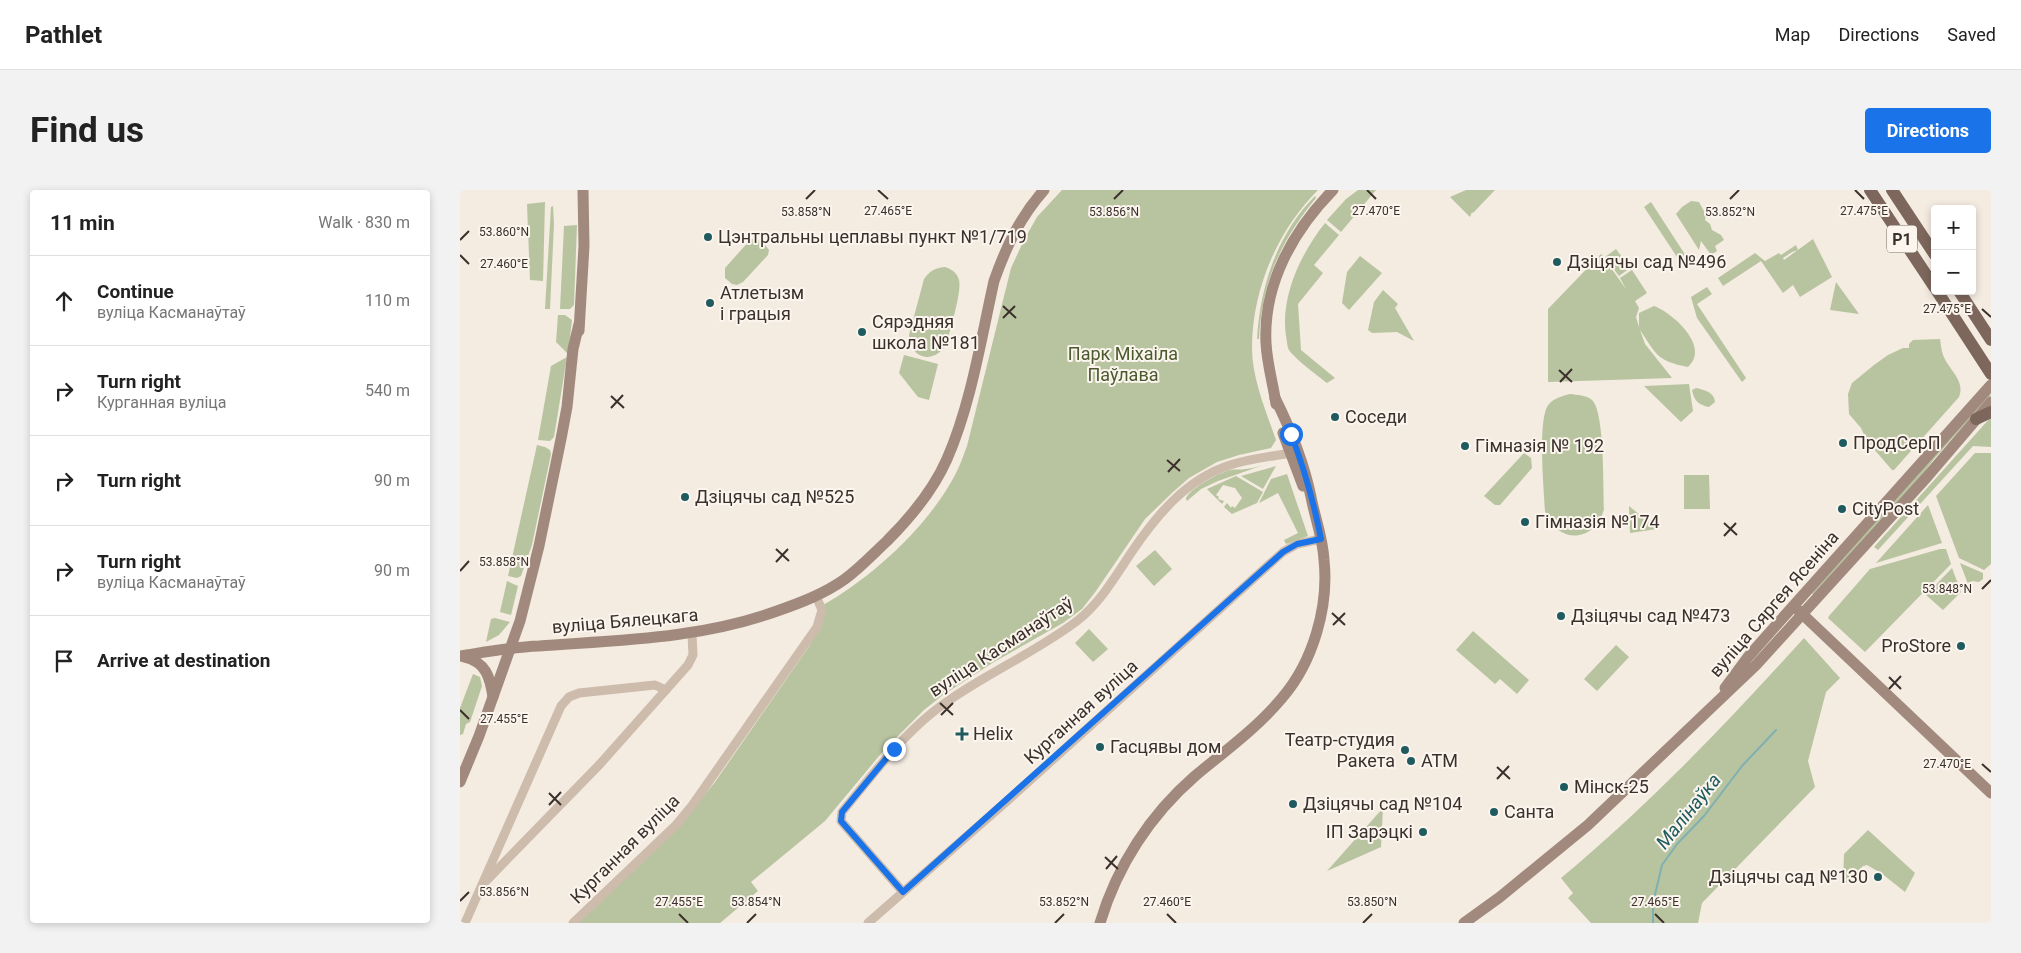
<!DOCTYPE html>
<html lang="en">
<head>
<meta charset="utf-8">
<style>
  :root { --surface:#fff; --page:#f2f2f2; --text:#222; --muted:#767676; --line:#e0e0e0; --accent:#1a73e8 }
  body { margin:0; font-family:Roboto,sans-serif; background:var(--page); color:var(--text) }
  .controls { position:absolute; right:15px; top:15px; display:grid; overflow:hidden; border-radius:5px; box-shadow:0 2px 8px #0003 }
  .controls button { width:45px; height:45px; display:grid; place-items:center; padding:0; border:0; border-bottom:1px solid var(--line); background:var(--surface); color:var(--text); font:25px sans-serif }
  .stop { position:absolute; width:15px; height:15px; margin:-11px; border:4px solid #1a73e8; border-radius:50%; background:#fff }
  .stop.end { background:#1a73e8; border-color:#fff; box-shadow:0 1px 5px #0008 }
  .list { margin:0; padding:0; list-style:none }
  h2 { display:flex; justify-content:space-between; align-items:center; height:65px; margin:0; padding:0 20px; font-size:21px }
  h2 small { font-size:16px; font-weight:400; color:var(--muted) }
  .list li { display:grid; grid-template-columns:32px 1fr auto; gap:15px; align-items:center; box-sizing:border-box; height:90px; padding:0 20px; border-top:1px solid var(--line) }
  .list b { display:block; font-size:19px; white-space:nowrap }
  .list p { margin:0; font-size:16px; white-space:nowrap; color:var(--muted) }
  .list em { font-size:16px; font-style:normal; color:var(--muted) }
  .icon { flex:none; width:28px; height:28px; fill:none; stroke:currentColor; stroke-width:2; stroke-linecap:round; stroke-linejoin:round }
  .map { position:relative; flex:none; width:1531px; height:733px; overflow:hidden; border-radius:5px }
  header { display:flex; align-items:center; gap:30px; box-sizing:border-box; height:70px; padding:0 25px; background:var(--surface); border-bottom:1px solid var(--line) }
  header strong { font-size:24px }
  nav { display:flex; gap:28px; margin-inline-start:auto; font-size:18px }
  .intro { display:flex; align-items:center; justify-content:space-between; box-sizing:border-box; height:120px; padding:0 30px }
  h1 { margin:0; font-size:35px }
  .button { padding:12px 22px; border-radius:5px; background:var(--accent); color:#fff; font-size:18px; font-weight:700 }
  main { display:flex; gap:30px; padding:0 30px }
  aside { flex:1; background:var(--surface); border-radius:5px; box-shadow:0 2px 8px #0003 }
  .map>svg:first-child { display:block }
  .green { fill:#b8c4a0 }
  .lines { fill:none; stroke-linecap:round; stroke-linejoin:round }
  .stream { stroke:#7fb0b2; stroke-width:2 }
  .street { stroke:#cdbbac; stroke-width:9 }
  .secondary { stroke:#a18a7d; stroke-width:11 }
  .primary { stroke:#7d675c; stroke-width:12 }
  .route { stroke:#1a73e8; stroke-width:6 }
  .ticks { fill:none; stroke:#3b302b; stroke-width:2 }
  .poi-dot { fill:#1f5a5e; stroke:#fbf5ee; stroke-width:2 }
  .labels { text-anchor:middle; stroke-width:4; stroke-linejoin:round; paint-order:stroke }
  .shield { fill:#fbf5ee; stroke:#756b66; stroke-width:1 }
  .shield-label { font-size:16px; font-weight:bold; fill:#3b302b }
  .poi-label { font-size:18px; fill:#3b302b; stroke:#fbf5ee; text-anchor:start }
  .park-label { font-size:18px; fill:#4a5a2e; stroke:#fbf5ee }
  .street-label { font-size:18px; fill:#3b302b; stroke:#fbf5ee }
  .water-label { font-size:19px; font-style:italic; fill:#1f5a5e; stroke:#fbf5ee }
  .ticks-label { font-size:12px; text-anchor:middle; fill:#3b302b; stroke:#fbf5ee; stroke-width:4; stroke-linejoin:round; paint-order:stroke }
</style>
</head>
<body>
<header>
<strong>Pathlet</strong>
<nav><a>Map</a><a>Directions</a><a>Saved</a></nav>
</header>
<div class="intro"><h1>Find us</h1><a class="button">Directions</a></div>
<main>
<aside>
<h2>11 min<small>Walk · 830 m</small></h2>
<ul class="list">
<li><svg class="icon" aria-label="ahead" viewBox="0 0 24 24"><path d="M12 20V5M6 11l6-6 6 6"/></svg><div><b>Continue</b><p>вуліца Касманаўтаў</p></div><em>110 m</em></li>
<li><svg class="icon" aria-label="right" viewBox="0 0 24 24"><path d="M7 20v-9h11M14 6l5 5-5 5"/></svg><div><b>Turn right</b><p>Курганная вуліца</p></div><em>540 m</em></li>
<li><svg class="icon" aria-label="right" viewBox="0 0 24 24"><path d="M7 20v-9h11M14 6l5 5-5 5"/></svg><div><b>Turn right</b></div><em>90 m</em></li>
<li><svg class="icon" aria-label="right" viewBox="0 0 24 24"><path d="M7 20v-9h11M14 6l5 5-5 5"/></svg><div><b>Turn right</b><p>вуліца Касманаўтаў</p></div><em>90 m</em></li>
<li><svg class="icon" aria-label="arrive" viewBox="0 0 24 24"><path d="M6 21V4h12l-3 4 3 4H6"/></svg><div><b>Arrive at destination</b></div></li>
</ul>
</aside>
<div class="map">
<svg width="1531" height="733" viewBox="0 0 1531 733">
  <rect width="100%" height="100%" fill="#f4ebe1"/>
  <!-- green -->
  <g class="green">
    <path d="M602 0H858C817 41 792 100 792 158 792 189 806 221 816 250L811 258 779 265 757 272 729 288 713 302 685 329 636 401 622 419 603 433 534 472 483 505 464 520 424 560 365 631 291 692 298 701 260 733H118L234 618 255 592 350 455 363 415C413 387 469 335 495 285 500 276 503 266 507 256L551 78 564 50 577 27Z"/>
    <polygon points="898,0 916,0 881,42 867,30 886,9"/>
    <polygon points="1006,0 1035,0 1013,23 1012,22 1010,27 990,7"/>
    <path d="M855 6 856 8C820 52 802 92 799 149H797C800 97 817 44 855 6Z"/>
    <polygon points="1231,11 1239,12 1246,25 1245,30 1250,34 1252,40 1261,45 1264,50 1255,56 1257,61 1251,65 1241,51 1239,60 1216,24 1222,17"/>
    <polygon points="85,12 83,91 70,90 67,14"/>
    <polygon points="1191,12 1226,66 1219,70 1184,17"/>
    <polygon points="93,16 94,34 90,119 85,119 91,17"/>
    <path d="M865 33 879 45 854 75 863 83 838 114 841 160 875 188 867 193C857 185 836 170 829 160 827 157 827 150 826 146 820 107 841 63 865 33Z"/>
    <polygon points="117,35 114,115 110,119 100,119 104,36"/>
    <path d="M291 49C300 49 304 53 309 60L308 65 283 92 277 95 272 94 265 88V78Z"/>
    <polygon points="1353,49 1372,87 1340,107 1333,95 1323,103 1301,71 1263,96 1258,88 1295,63 1305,71 1319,63 1321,65 1336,55 1338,60 1332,62 1323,68 1324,70"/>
    <polygon points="1156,59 1170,78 1159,86 1145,67"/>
    <path d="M1141 64 1166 99 1160 88 1172 80 1187 103 1175 111 1179 118 1176 127 1179 137V123L1194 116C1213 123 1251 157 1228 177 1196 171 1196 163 1180 140L1185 154 1212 188 1088 192V119Z"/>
    <polygon points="900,66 922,83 889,120 882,113 887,82"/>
    <path d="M485 77C491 79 497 82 499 90 502 102 490 139 487 153 475 175 450 170 449 145L464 89C470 81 474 78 485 77Z"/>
    <polygon points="1376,92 1399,124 1370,120"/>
    <polygon points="1247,97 1252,104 1237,114 1286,188 1282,192 1237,128 1231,107"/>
    <polygon points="923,100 938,114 935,118 954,151 937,142 912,143 908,140 914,112"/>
    <polygon points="98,125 105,125 112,130 108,164 96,152"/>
    <path d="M1480 149C1481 154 1481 160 1483 165 1488 179 1506 191 1499 207L1434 280H1432L1407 251 1401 238 1389 224 1388 204 1392 193 1414 175 1428 165 1443 158H1449V154L1453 150Z"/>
    <polygon points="444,165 478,174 469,210 458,207 439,183"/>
    <polygon points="107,167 94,247 90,251 78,250 91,176"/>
    <polygon points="1229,194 1233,221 1221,232 1184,196"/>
    <path d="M1236 198C1245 200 1254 202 1255 212L1249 217C1239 215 1234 211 1232 200Z"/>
    <path d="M1110 204C1117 205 1126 205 1132 210 1145 222 1143 299 1144 319 1135 353 1097 355 1085 321 1084 301 1077 227 1089 214 1094 208 1103 206 1110 204Z"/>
    <polygon points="1529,204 1531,205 1474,269 1460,288 1354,406 1352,403"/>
    <polygon points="1531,227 1531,257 1513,256 1418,360 1414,357"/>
    <polygon points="77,255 85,257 90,260 91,264 72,355 61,386 57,388 48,386"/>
    <polygon points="1064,263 1071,268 1072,278 1040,315 1035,315 1024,306"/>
    <polygon points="1515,263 1531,263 1531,374 1524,380 1499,368 1476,306"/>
    <path d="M812 272 758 291 741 299 727 311 726 309C727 300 760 282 770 280 775 279 781 280 786 279 795 278 804 275 812 272Z"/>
    <polygon points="816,276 803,299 781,286"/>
    <polygon points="827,284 848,346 826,354 824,350 838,343 818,303 799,313 811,289"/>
    <polygon points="1224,285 1249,285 1250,319 1224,319"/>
    <polygon points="776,286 803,302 797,313 772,324 764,317 767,313 771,318 772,316 775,318 782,308 775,298 763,295 756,305 759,307 758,309 764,311 762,314 747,299"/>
    <polygon points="1468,315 1482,353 1416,373"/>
    <polygon points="1169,316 1197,339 1170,343"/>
    <polygon points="1480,359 1486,359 1491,374 1405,462 1368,428 1369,426 1410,379"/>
    <polygon points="695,360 712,379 694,396 676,376"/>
    <polygon points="1500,373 1523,383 1523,389 1519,392 1512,391 1508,394"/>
    <polygon points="1492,378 1501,402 1483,420 1466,405"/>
    <polygon points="47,391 58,396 51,425 40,422"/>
    <polygon points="35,428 50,432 39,445 26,452 31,429"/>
    <polygon points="629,439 648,459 633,472 615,453"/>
    <polygon points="1013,441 1069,490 1057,504 1040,489 1035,494 996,460"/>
    <path d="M1344 448 1380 488 1366 502 1348 571 1355 597 1242 713 1238 733H1131L1108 708 1113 703 1101 688C1189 615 1267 533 1344 448Z"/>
    <polygon points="1156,455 1169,467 1137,501 1124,489"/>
    <polygon points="13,484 20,487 22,496 10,532 6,534 3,544 0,545 0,518"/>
    <polygon points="923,618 921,657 867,681"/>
    <polygon points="1408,640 1455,683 1445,702 1421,683 1407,675 1403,676 1385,694 1383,692 1384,664"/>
  </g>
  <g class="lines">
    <!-- stream -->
    <polyline class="stream" points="1193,733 1193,713 1202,675 1217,654 1244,626 1282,576 1316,540"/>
    <!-- street -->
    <g class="street">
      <polyline points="26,691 140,574 228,475 233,465 232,444"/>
      <path d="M443 702 381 631 382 622C411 587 438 550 473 522 518 487 572 465 617 431 640 413 655 387 671 363 696 326 726 289 770 275 792 268 815 266 837 262"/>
      <polyline points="5,733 101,516 109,507 119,503 195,495 206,500"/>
      <polyline points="113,733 216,635 231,617 357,437 362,420 356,406"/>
      <polyline points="408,733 547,611 823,362 837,354 861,349"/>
    </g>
    <!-- secondary -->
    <g class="secondary">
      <polyline points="119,141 124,56 123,0"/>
      <path d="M816 214C813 193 807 174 806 153 803 94 833 41 873 0"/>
      <polyline points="823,243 843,296"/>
      <polyline points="1338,420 1531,603"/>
      <path d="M0 466C26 462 52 457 79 456 160 450 239 449 317 421 340 413 364 404 385 389 400 378 413 364 427 351 451 327 473 301 487 269 511 214 521 149 534 91 546 57 560 27 584 0"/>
      <path d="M4 467C26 472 30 487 33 507"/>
      <polyline points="1265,498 1288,467 1319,432 1531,195"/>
      <polyline points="0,592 19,546 60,431 79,356 101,249 107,217 113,159 119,134"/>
      <path d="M640 733C657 676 690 625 735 586 765 561 797 538 822 508 853 472 869 417 864 370 863 348 855 328 851 307 844 273 831 240 815 208"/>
      <polyline points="1004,733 1040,707 1128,635 1296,475 1467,287 1531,212"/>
    </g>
    <!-- primary -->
    <g class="primary">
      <polyline points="1410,0 1475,98"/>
      <polyline points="1432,0 1475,65"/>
      <polyline points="1477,101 1531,184"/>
      <polyline points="1499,101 1531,150"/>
      <polyline points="1516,229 1531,222"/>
    </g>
  </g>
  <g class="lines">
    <!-- route -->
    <path class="route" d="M434 559 382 622 381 631 443 702 823 362 837 354 861 349C854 313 844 278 831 244"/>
  </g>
  <!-- ticks -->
  <path class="ticks" d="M418 0 428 9M907 0 916 9M1395 0 1404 9M346 9 355 0M654 9 663 0M1270 9 1279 0M0 50 9 41M0 65 9 74M543 116 556 128M1522 119 1531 127M543 128 555 116M1099 180 1112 192M1100 192 1112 179M151 206 164 218M151 218 163 205M707 270 720 281M708 282 720 269M1264 333 1277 345M1264 346 1276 333M316 359 329 371M316 372 328 359M0 381 9 371M1522 399 1531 390M872 423 885 435M873 435 885 423M1429 487 1441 499M1429 499 1441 486M480 513 493 525M0 520 9 529M481 525 493 513M1522 574 1531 582M1037 577 1050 589M1037 589 1049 576M89 603 101 615M89 615 101 602M645 667 658 679M646 679 657 666M0 711 9 702M219 724 228 733M707 724 716 733M1195 724 1204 733M287 733 296 724M595 733 604 724M903 733 912 724"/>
  <!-- markers -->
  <g class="poi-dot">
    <circle cx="248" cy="47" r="5"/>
    <circle cx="1097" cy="72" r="5"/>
    <circle cx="250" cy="113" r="5"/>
    <circle cx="402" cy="142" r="5"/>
    <circle cx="875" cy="227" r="5"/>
    <circle cx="1383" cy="253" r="5"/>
    <circle cx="1005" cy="256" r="5"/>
    <circle cx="225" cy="307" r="5"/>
    <circle cx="1382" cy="319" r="5"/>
    <circle cx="1065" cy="332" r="5"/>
    <circle cx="1101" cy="426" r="5"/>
    <circle cx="1501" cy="456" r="5"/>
    <path d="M499.5 536.5h5v5h5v5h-5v5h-5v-5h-5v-5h5z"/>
    <circle cx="640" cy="557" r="5"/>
    <circle cx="945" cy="560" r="5"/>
    <circle cx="951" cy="571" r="5"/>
    <circle cx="1104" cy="597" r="5"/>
    <circle cx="833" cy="614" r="5"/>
    <circle cx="1034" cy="622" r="5"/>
    <circle cx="963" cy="642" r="5"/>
    <circle cx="1418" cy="687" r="5"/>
  </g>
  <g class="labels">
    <!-- shield labels -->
    <rect class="shield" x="1427" y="35.5" width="30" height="27" rx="4"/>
    <g class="shield-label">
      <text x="1442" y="55">Р1</text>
    </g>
    <!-- poi labels -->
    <g class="poi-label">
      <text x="258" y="53">Цэнтральны цеплавы пункт №1/719</text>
      <text x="1107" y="78">Дзіцячы сад №496</text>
      <text x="260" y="109">Атлетызм<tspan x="260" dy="21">і грацыя</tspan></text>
      <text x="412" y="138">Сярэдняя<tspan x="412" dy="21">школа №181</tspan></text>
      <text x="885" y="233">Соседи</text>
      <text x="1393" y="259">ПродСерП</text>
      <text x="1015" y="262">Гімназія № 192</text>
      <text x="235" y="313">Дзіцячы сад №525</text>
      <text x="1392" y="325">CityPost</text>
      <text x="1075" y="338">Гімназія №174</text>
      <text x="1111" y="432">Дзіцячы сад №473</text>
      <text x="1491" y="462" text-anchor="end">ProStore</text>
      <text x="513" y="550">Helix</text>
      <text x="935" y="556" text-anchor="end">Театр-студия<tspan x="935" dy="21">Ракета</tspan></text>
      <text x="650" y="563">Гасцявы дом</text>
      <text x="961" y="577">АТМ</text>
      <text x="1114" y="603">Мінск-25</text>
      <text x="843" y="620">Дзіцячы сад №104</text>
      <text x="1044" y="628">Санта</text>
      <text x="953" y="648" text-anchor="end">ІП Зарэцкі</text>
      <text x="1408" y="693" text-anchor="end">Дзіцячы сад №130</text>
    </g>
    <!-- park labels -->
    <g class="park-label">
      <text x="663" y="170">Парк Міхаіла<tspan x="663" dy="21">Паўлава</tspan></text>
    </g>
    <!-- street labels -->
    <g class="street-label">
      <text transform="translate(1314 414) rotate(-49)" y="6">вуліца Сяргея Ясеніна</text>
      <text transform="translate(165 431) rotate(-5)" y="6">вуліца Бялецкага</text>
      <text transform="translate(541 457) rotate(-33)" y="6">вуліца Касманаўтаў</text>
      <text transform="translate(621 522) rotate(-42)" y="6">Курганная вуліца</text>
      <text transform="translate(165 659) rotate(-45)" y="6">Курганная вуліца</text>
    </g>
    <!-- water labels -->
    <g class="water-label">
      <text transform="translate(1228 621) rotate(-51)" y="7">Малінаўка</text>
    </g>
  </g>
  <g class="ticks-label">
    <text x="428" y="25">27.465°E</text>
    <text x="916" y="25">27.470°E</text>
    <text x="1404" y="25">27.475°E</text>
    <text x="346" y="26">53.858°N</text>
    <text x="654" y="26">53.856°N</text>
    <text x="1270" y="26">53.852°N</text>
    <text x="44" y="46">53.860°N</text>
    <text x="44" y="78">27.460°E</text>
    <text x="1487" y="123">27.475°E</text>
    <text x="44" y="376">53.858°N</text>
    <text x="1487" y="403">53.848°N</text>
    <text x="44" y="533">27.455°E</text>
    <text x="1487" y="578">27.470°E</text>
    <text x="44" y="706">53.856°N</text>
    <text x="296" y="716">53.854°N</text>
    <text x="604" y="716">53.852°N</text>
    <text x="912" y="716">53.850°N</text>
    <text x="219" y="716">27.455°E</text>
    <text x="707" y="716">27.460°E</text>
    <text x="1195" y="716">27.465°E</text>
  </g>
</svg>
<div class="controls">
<button>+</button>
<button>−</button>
</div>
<div class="stop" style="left:831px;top:244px"></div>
<div class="stop end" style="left:434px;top:559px"></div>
</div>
</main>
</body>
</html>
